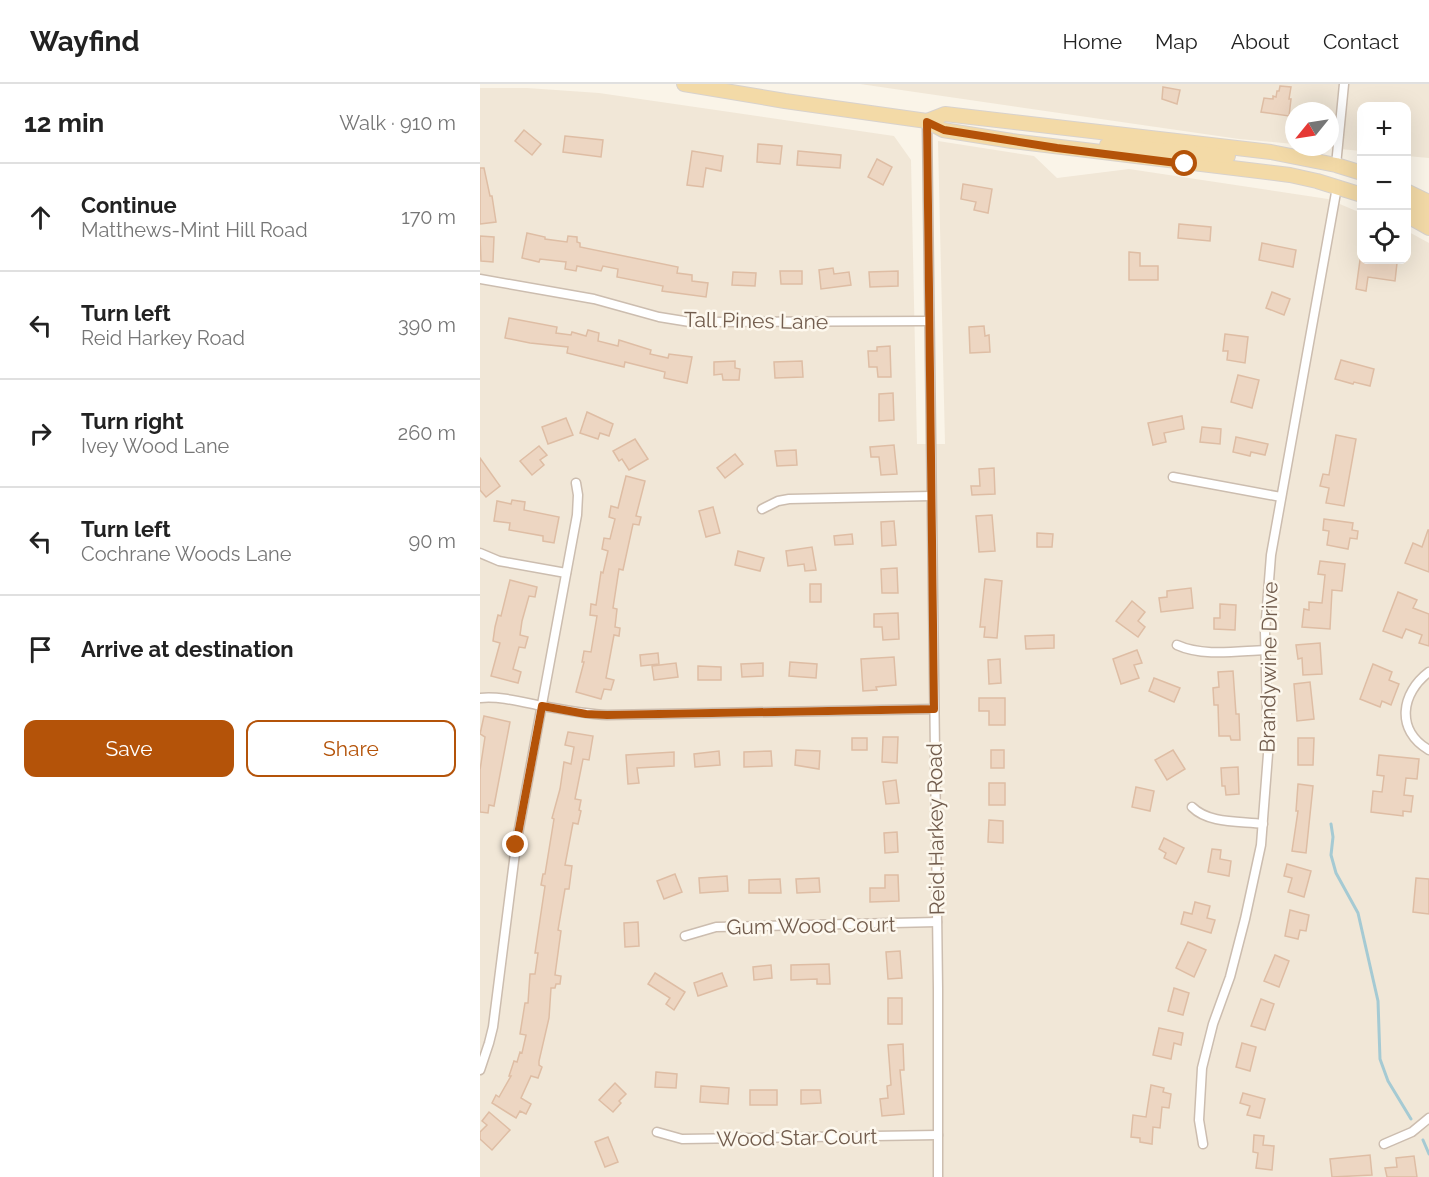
<!DOCTYPE html>
<html lang="en">
<head>
<meta charset="utf-8">
<style>
  :root { --surface:#fff; --page:#f2f2f2; --text:#222; --muted:#767676; --line:#e0e0e0; --accent:#b45309 }
  body { margin:0; font-family:Raleway,sans-serif; background:var(--page); color:var(--text) }
  .controls { position:absolute; right:18px; top:18px; display:grid; overflow:hidden; border-radius:12px; box-shadow:0 6px 24px #0002 }
  .controls button { width:54px; height:54px; display:grid; place-items:center; padding:0; border:0; border-bottom:2px solid var(--line); background:var(--surface); color:var(--text); font:30px sans-serif }
  .compass { position:absolute; left:805px; top:18px; width:54px; height:54px; border-radius:50%; background:var(--surface); box-shadow:0 6px 24px #0002; rotate:240deg }
  .stop { position:absolute; width:18px; height:18px; margin:-14px; border:4px solid #b45309; border-radius:50%; background:#fff }
  .stop.end { background:#b45309; border-color:#fff; box-shadow:0 2px 6px #0008 }
  .list { margin:0; padding:0; list-style:none }
  h2 { display:flex; justify-content:space-between; align-items:center; height:78px; margin:0; padding:0 24px; font-size:26px }
  h2 small { font-size:20px; font-weight:400; color:var(--muted) }
  .list li { display:grid; grid-template-columns:39px 1fr auto; gap:18px; align-items:center; box-sizing:border-box; height:108px; padding:0 24px; border-top:2px solid var(--line) }
  .list b { display:block; font-size:22px; white-space:nowrap }
  .list p { margin:0; font-size:20px; white-space:nowrap; color:var(--muted) }
  .list em { font-size:20px; font-style:normal; color:var(--muted) }
  .actions { display:flex; gap:12px; padding:18px 24px }
  .actions a { flex:1; padding:14px 0; border:2px solid var(--accent); border-radius:12px; text-align:center; font-size:21px; color:var(--accent) }
  .actions .main { background:var(--accent); color:#fff }
  .icon { flex:none; width:33px; height:33px; fill:none; stroke:currentColor; stroke-width:2; stroke-linecap:round; stroke-linejoin:round }
  .map { position:relative; flex:none; width:949px; height:1093px; overflow:hidden }
  header { display:flex; align-items:center; gap:36px; box-sizing:border-box; height:84px; padding:0 30px; background:var(--surface); border-bottom:2px solid var(--line) }
  header strong { font-size:28px }
  nav { display:flex; gap:33px; margin-inline-start:auto; font-size:21px }
  main { display:flex }
  aside { flex:1; background:var(--surface) }
  .map>svg:first-child { display:block }
  .residential { fill:#f1e7d7 }
  .lines { fill:none; stroke-linecap:round; stroke-linejoin:round }
  .stream { stroke:#a5cad3; stroke-width:3 }
  .building { fill:#edd6c2; stroke:#debda4; stroke-width:1.5 }
  .street-casing { stroke:#ccbdaf; stroke-width:11 }
  .primary-casing { stroke:#d8d2cd; stroke-width:16 }
  .street { stroke:#fff; stroke-width:8 }
  .primary { stroke:#f3daa7; stroke-width:14 }
  .route { stroke:#b45309; stroke-width:8 }
  .labels { text-anchor:middle; stroke-width:5; stroke-linejoin:round; paint-order:stroke }
  .street-label { font-size:21px; fill:#725d4e; stroke:#fdf8ee }
</style>
</head>
<body>
<header>
<strong>Wayfind</strong>
<nav><a>Home</a><a>Map</a><a>About</a><a>Contact</a></nav>
</header>
<main>
<aside>
<h2>12 min<small>Walk · 910 m</small></h2>
<ul class="list">
<li><svg class="icon" aria-label="ahead" viewBox="0 0 24 24"><path d="M12 20V5M6 11l6-6 6 6"/></svg><div><b>Continue</b><p>Matthews-Mint Hill Road</p></div><em>170 m</em></li>
<li><svg class="icon" aria-label="left" viewBox="0 0 24 24"><path d="M17 20v-9H6M10 6l-5 5 5 5"/></svg><div><b>Turn left</b><p>Reid Harkey Road</p></div><em>390 m</em></li>
<li><svg class="icon" aria-label="right" viewBox="0 0 24 24"><path d="M7 20v-9h11M14 6l5 5-5 5"/></svg><div><b>Turn right</b><p>Ivey Wood Lane</p></div><em>260 m</em></li>
<li><svg class="icon" aria-label="left" viewBox="0 0 24 24"><path d="M17 20v-9H6M10 6l-5 5 5 5"/></svg><div><b>Turn left</b><p>Cochrane Woods Lane</p></div><em>90 m</em></li>
<li><svg class="icon" aria-label="arrive" viewBox="0 0 24 24"><path d="M6 21V4h12l-3 4 3 4H6"/></svg><div><b>Arrive at destination</b></div></li>
</ul>
<div class="actions"><a class="main">Save</a><a>Share</a></div>
</aside>
<div class="map">
<svg width="949" height="1093" viewBox="0 0 949 1093">
  <rect width="100%" height="100%" fill="#faf4e8"/>
  <!-- residential -->
  <g class="residential">
    <polygon points="380,0 949,0 949,74 927,72 926,22 882,22 881,67 840,63 850,63 850,27 814,27 814,60 759,55"/>
    <polygon points="0,4 47,4 119,9 414,52 431,76 437,360 465,360 458,57 554,72 577,94 649,85 848,115 881,129 882,176 926,176 927,147 949,159 949,1093 0,1093"/>
  </g>
  <g class="lines">
    <!-- stream -->
    <g class="stream">
      <polyline points="851,740 853,753 851,771 856,789 878,829 898,917 900,975 908,997 931,1035"/>
      <polyline points="943,1056 949,1070"/>
    </g>
  </g>
  <!-- building -->
  <g class="building">
    <polygon points="800,2 811,3 809,15 811,15 809,32 781,28 784,14 793,15 793,12 796,13 797,7 799,7"/>
    <polygon points="683,3 700,6 697,20 682,15"/>
    <polygon points="44,46 61,60 52,71 35,57"/>
    <polygon points="85,52 123,56 121,73 83,68"/>
    <polygon points="278,60 302,62 300,80 277,78"/>
    <polygon points="212,67 243,72 241,87 226,84 223,103 207,101"/>
    <polygon points="318,67 361,71 360,84 317,81"/>
    <polygon points="397,75 412,83 403,101 388,93"/>
    <polygon points="0,84 4,84 10,112 12,112 16,138 0,140"/>
    <polygon points="483,100 512,105 508,129 494,126 496,118 481,115"/>
    <polygon points="699,140 731,143 730,157 698,154"/>
    <polygon points="47,149 65,153 65,155 87,158 88,152 97,153 97,158 100,159 100,163 198,183 197,189 212,191 212,197 228,199 226,213 182,207 183,202 137,193 138,185 123,182 121,187 97,182 96,187 85,185 86,178 60,175 59,178 42,174"/>
    <polygon points="0,152 14,153 13,178 1,177"/>
    <polygon points="782,159 816,166 813,183 779,176"/>
    <polygon points="649,168 660,169 660,182 678,182 678,196 649,196"/>
    <polygon points="880,176 917,179 915,197 888,193 886,207 876,205"/>
    <polygon points="353,184 354,190 369,188 371,201 341,205 339,186"/>
    <polygon points="300,187 322,187 322,200 301,200"/>
    <polygon points="418,187 418,202 390,203 389,188"/>
    <polygon points="253,188 276,189 275,202 252,201"/>
    <polygon points="792,208 810,215 804,231 786,224"/>
    <polygon points="29,234 77,243 76,249 91,251 92,248 106,252 108,246 119,249 118,257 138,262 139,256 171,266 170,270 188,274 189,270 212,273 207,299 184,294 185,288 145,278 144,283 87,269 88,263 50,259 25,254"/>
    <polygon points="504,242 505,252 509,251 510,268 490,269 489,243"/>
    <polygon points="745,250 768,253 765,279 747,276 748,267 743,267"/>
    <polygon points="410,262 411,293 398,293 397,283 389,283 388,267 397,267 397,263"/>
    <polygon points="861,276 894,285 890,302 874,298 873,300 855,295"/>
    <polygon points="255,277 255,284 260,285 259,296 243,296 242,290 234,291 234,278"/>
    <polygon points="322,277 323,293 295,294 294,278"/>
    <polygon points="758,291 779,296 772,324 751,318"/>
    <polygon points="413,309 414,336 399,337 399,310"/>
    <polygon points="107,328 133,340 129,352 120,349 118,355 100,349"/>
    <polygon points="702,332 704,345 684,349 686,358 673,361 668,339"/>
    <polygon points="86,334 93,351 68,360 62,343"/>
    <polygon points="722,343 741,345 740,360 720,358"/>
    <polygon points="856,351 876,355 864,422 846,419 849,404 840,402 843,390 849,391"/>
    <polygon points="756,353 788,360 785,371 771,368 770,372 753,368"/>
    <polygon points="155,355 168,375 149,386 142,375 139,377 133,367"/>
    <polygon points="414,361 417,390 401,391 399,373 391,373 390,363"/>
    <polygon points="59,362 67,371 60,376 64,381 52,391 40,377"/>
    <polygon points="316,366 317,381 297,382 295,367"/>
    <polygon points="255,370 263,380 245,394 237,384"/>
    <polygon points="0,374 20,402 6,413 0,406"/>
    <polygon points="514,384 515,410 492,411 491,402 500,402 499,385"/>
    <polygon points="146,392 165,397 156,432 161,433 159,441 153,440 143,486 139,485 133,524 137,525 135,543 140,544 139,552 134,551 126,594 134,596 131,606 124,605 121,615 96,608 104,578 102,578 104,567 111,568 117,532 110,531 111,520 116,521 121,488 123,489 128,467 122,465 124,454 130,455 135,435 129,433 131,422 138,424"/>
    <polygon points="32,416 45,418 44,426 79,433 74,459 63,457 63,452 29,446 30,439 14,437 17,417 31,420"/>
    <polygon points="233,423 240,449 226,453 219,427"/>
    <polygon points="512,431 515,467 499,468 496,432"/>
    <polygon points="844,435 873,439 872,446 878,447 877,455 870,454 868,465 847,461 849,447 843,446"/>
    <polygon points="414,437 416,461 402,462 401,438"/>
    <polygon points="948,446 949,446 949,488 925,479 933,459 942,463"/>
    <polygon points="557,449 573,450 572,463 557,463"/>
    <polygon points="372,450 373,460 355,461 354,452"/>
    <polygon points="332,463 336,486 325,487 324,480 308,482 306,467"/>
    <polygon points="258,467 284,474 280,487 255,481"/>
    <polygon points="840,477 865,480 862,507 852,506 850,545 822,543 824,525 829,526 829,518 842,519 845,491 838,490"/>
    <polygon points="417,484 418,509 402,509 401,485"/>
    <polygon points="505,495 522,497 517,554 504,553 505,543 500,543"/>
    <polygon points="30,496 57,503 55,513 49,512 42,537 40,551 48,553 45,564 39,563 33,585 41,588 38,599 11,592 20,559 13,557 15,543 18,531 21,532"/>
    <rect x="330" y="500" width="11" height="18"/>
    <polygon points="711,504 713,524 681,528 679,514 687,513 687,507"/>
    <polygon points="918,508 937,516 933,524 949,530 949,562 939,559 942,551 926,545 922,554 903,547"/>
    <polygon points="652,517 665,528 658,537 665,543 658,553 636,537"/>
    <polygon points="740,520 756,521 755,546 734,545 734,534 740,534"/>
    <polygon points="418,529 419,555 403,556 402,543 394,543 394,530"/>
    <polygon points="574,551 574,564 546,565 545,552"/>
    <polygon points="840,559 842,590 823,591 822,574 818,575 816,561"/>
    <polygon points="657,566 662,579 654,581 659,594 641,600 633,575"/>
    <polygon points="178,569 179,580 161,582 160,571"/>
    <polygon points="414,573 416,601 396,603 397,606 383,607 381,575"/>
    <polygon points="520,575 521,599 509,600 508,576"/>
    <polygon points="310,578 337,580 336,594 309,592"/>
    <polygon points="196,579 198,593 174,596 172,582"/>
    <polygon points="283,579 283,592 262,593 261,580"/>
    <polygon points="893,580 912,588 909,596 919,600 911,621 902,617 900,623 880,615"/>
    <polygon points="218,582 241,583 241,596 218,596"/>
    <polygon points="753,587 756,630 759,630 760,656 751,656 750,652 739,652 738,621 734,621 733,604 739,603 738,588"/>
    <polygon points="674,594 700,604 694,618 669,607"/>
    <polygon points="830,598 834,635 817,637 814,600"/>
    <polygon points="499,614 525,614 525,641 509,641 509,627 499,627"/>
    <polygon points="4,632 30,638 14,722 9,721 8,729 0,728 0,686 5,653 0,650"/>
    <polygon points="88,648 113,652 109,676 103,675 95,715 101,716 99,726 101,727 98,740 93,739 85,781 92,782 89,805 85,805 78,846 81,847 75,891 81,892 80,900 76,900 75,904 71,904 69,934 59,977 59,981 62,983 58,994 51,992 41,1014 51,1020 46,1030 40,1027 36,1034 12,1019 16,1011 19,1013 31,992 29,992 34,977 37,978 40,968 42,969 46,951 40,950 45,919 48,919 50,890 55,890 58,869 55,869 65,802 61,801 63,790 65,790 74,735 72,734 80,705 84,678 91,680 94,663 85,661"/>
    <polygon points="403,653 418,653 417,679 402,678"/>
    <rect x="372" y="654" width="15" height="12"/>
    <polygon points="818,654 834,654 833,681 818,681"/>
    <polygon points="316,666 340,667 339,685 315,681"/>
    <rect x="511" y="666" width="13" height="18"/>
    <polygon points="693,666 705,685 687,696 675,676"/>
    <polygon points="239,667 240,681 215,683 214,670"/>
    <polygon points="291,667 292,682 264,683 264,668"/>
    <polygon points="194,668 194,682 157,684 159,699 148,700 146,671"/>
    <polygon points="899,671 939,675 937,695 926,694 924,711 933,712 931,728 923,727 923,732 891,728 893,707 902,708 904,692 897,691"/>
    <polygon points="758,683 759,710 746,711 745,702 742,702 741,684"/>
    <polygon points="416,696 419,719 406,720 403,698"/>
    <rect x="509" y="699" width="16" height="22"/>
    <polygon points="818,700 833,702 826,769 812,767 818,727 816,727"/>
    <polygon points="656,703 674,707 670,727 652,723"/>
    <polygon points="509,736 523,737 523,759 508,758"/>
    <polygon points="417,748 418,768 405,769 404,749"/>
    <polygon points="684,754 704,764 696,780 684,774 686,769 679,765"/>
    <polygon points="732,765 741,766 740,775 751,777 749,792 728,788"/>
    <polygon points="807,780 831,787 824,813 808,808 812,794 804,792"/>
    <polygon points="195,790 202,808 184,815 177,797"/>
    <polygon points="405,791 418,791 419,817 390,818 390,804 405,804"/>
    <polygon points="247,792 248,807 220,809 219,794"/>
    <polygon points="339,794 340,808 317,809 316,795"/>
    <polygon points="936,794 949,795 949,830 933,828"/>
    <polygon points="300,795 301,809 269,809 269,796"/>
    <polygon points="715,818 730,822 727,834 735,836 731,849 701,840 704,828 712,830"/>
    <polygon points="810,826 829,831 826,847 820,846 818,855 805,852"/>
    <polygon points="158,838 159,862 145,863 144,839"/>
    <polygon points="708,858 726,866 714,893 696,884"/>
    <polygon points="420,867 422,894 408,895 406,868"/>
    <polygon points="795,871 809,877 799,903 784,897"/>
    <polygon points="349,880 350,900 337,900 337,895 311,896 311,881"/>
    <polygon points="291,881 292,894 274,896 273,883"/>
    <polygon points="175,889 205,908 194,926 186,920 190,914 168,900"/>
    <polygon points="242,889 247,902 218,912 214,899"/>
    <polygon points="694,904 709,909 703,931 688,927"/>
    <rect x="408" y="914" width="14" height="26"/>
    <polygon points="781,915 794,920 785,946 771,942"/>
    <polygon points="679,944 703,949 701,961 694,959 691,975 673,971"/>
    <polygon points="762,959 776,963 770,987 756,983"/>
    <polygon points="423,960 424,986 420,986 424,1030 402,1032 400,1015 408,1014 407,1002 411,1001 408,961"/>
    <polygon points="176,988 197,990 196,1004 175,1003"/>
    <polygon points="135,999 146,1010 139,1017 141,1019 133,1028 119,1016"/>
    <polygon points="671,1001 684,1004 683,1008 691,1010 689,1024 682,1023 680,1044 673,1043 672,1060 660,1058 660,1054 651,1053 653,1031 666,1033"/>
    <polygon points="221,1002 249,1004 248,1020 220,1018"/>
    <rect x="270" y="1006" width="27" height="15"/>
    <polygon points="321,1006 340,1006 341,1019 321,1020"/>
    <polygon points="763,1009 785,1015 780,1034 767,1031 770,1022 760,1019"/>
    <polygon points="9,1028 30,1046 12,1066 0,1055 0,1048 7,1041 2,1037"/>
    <polygon points="774,1051 784,1052 783,1061 794,1062 792,1086 776,1084 778,1069 773,1068"/>
    <polygon points="128,1053 138,1078 125,1083 115,1058"/>
    <polygon points="890,1071 892,1091 852,1093 850,1075"/>
    <polygon points="934,1072 937,1093 907,1093 905,1084 917,1083 916,1074"/>
  </g>
  <g class="lines">
    <defs>
      <g id="street">
        <polyline points="447,37 458,905 458,1093"/>
        <polyline points="856,81 864,0"/>
        <polyline points="0,195 114,215 179,233 210,238 449,237"/>
        <polyline points="693,393 801,413"/>
        <polyline points="282,425 298,417 309,415 451,412"/>
        <polyline points="0,469 19,477 86,489"/>
        <path d="M697 561C723 573 758 567 785 566"/>
        <path d="M949 588C921 609 915 646 949 666"/>
        <path d="M0 614C18 612 38 617 57 621 80 625 103 630 127 631L454 625"/>
        <path d="M712 723C729 740 760 737 783 740"/>
        <polyline points="205,852 236,843 457,838"/>
        <polyline points="0,986 9,959 13,943 36,761 97,431 98,411 96,399"/>
        <polyline points="177,1048 202,1055 458,1051"/>
        <polyline points="723,1060 719,1036 722,984 733,940 750,893 765,835 781,761 788,670 785,548 791,471 857,103"/>
        <polyline points="904,1060 932,1048 949,1034"/>
      </g>
      <g id="primary">
        <polyline points="204,0 305,17 447,37 463,46 532,57 810,91 837,97 882,111"/>
        <polyline points="447,37 465,30 791,68 856,81 882,89"/>
        <polyline points="627,61 748,72"/>
        <polyline points="926,107 949,118"/>
        <polyline points="926,119 949,131"/>
        <polyline points="926,131 949,144"/>
      </g>
    </defs>
    <!-- street casing -->
    <use href="#street" class="street-casing"/>
    <!-- primary casing -->
    <use href="#primary" class="primary-casing"/>
    <!-- street -->
    <use href="#street" class="street"/>
    <!-- primary -->
    <use href="#primary" class="primary"/>
  </g>
  <g class="lines">
    <!-- route -->
    <polyline class="route" points="36,761 62,622 106,630 127,631 454,625 447,38 464,46 577,64 705,80"/>
  </g>
  <g class="labels">
    <!-- street labels -->
    <g class="street-label">
      <text transform="translate(276 237) rotate(1)" y="7">Tall Pines Lane</text>
      <text transform="translate(789 583) rotate(-89)" y="7">Brandywine Drive</text>
      <text transform="translate(456 745) rotate(-91)" y="7">Reid Harkey Road</text>
      <text transform="translate(331 842) rotate(-1)" y="7">Gum Wood Court</text>
      <text transform="translate(317 1054) rotate(-1)" y="7">Wood Star Court</text>
    </g>
  </g>
</svg>
<div class="controls">
<button>+</button>
<button>−</button>
<button><svg class="icon" aria-label="locate" viewBox="0 0 24 24"><circle cx="12" cy="12" r="6"/><path d="M12 2v4M12 18v4M2 12h4M18 12h4"/></svg></button>
</div>
<svg class="compass" viewBox="-18 -18 36 36"><path d="M0-13l5 13h-10z" fill="#e53935"/><path d="M0 13l5-13h-10z" fill="#767676"/></svg>
<div class="stop" style="left:705px;top:80px"></div>
<div class="stop end" style="left:36px;top:761px"></div>
</div>
</main>
</body>
</html>
